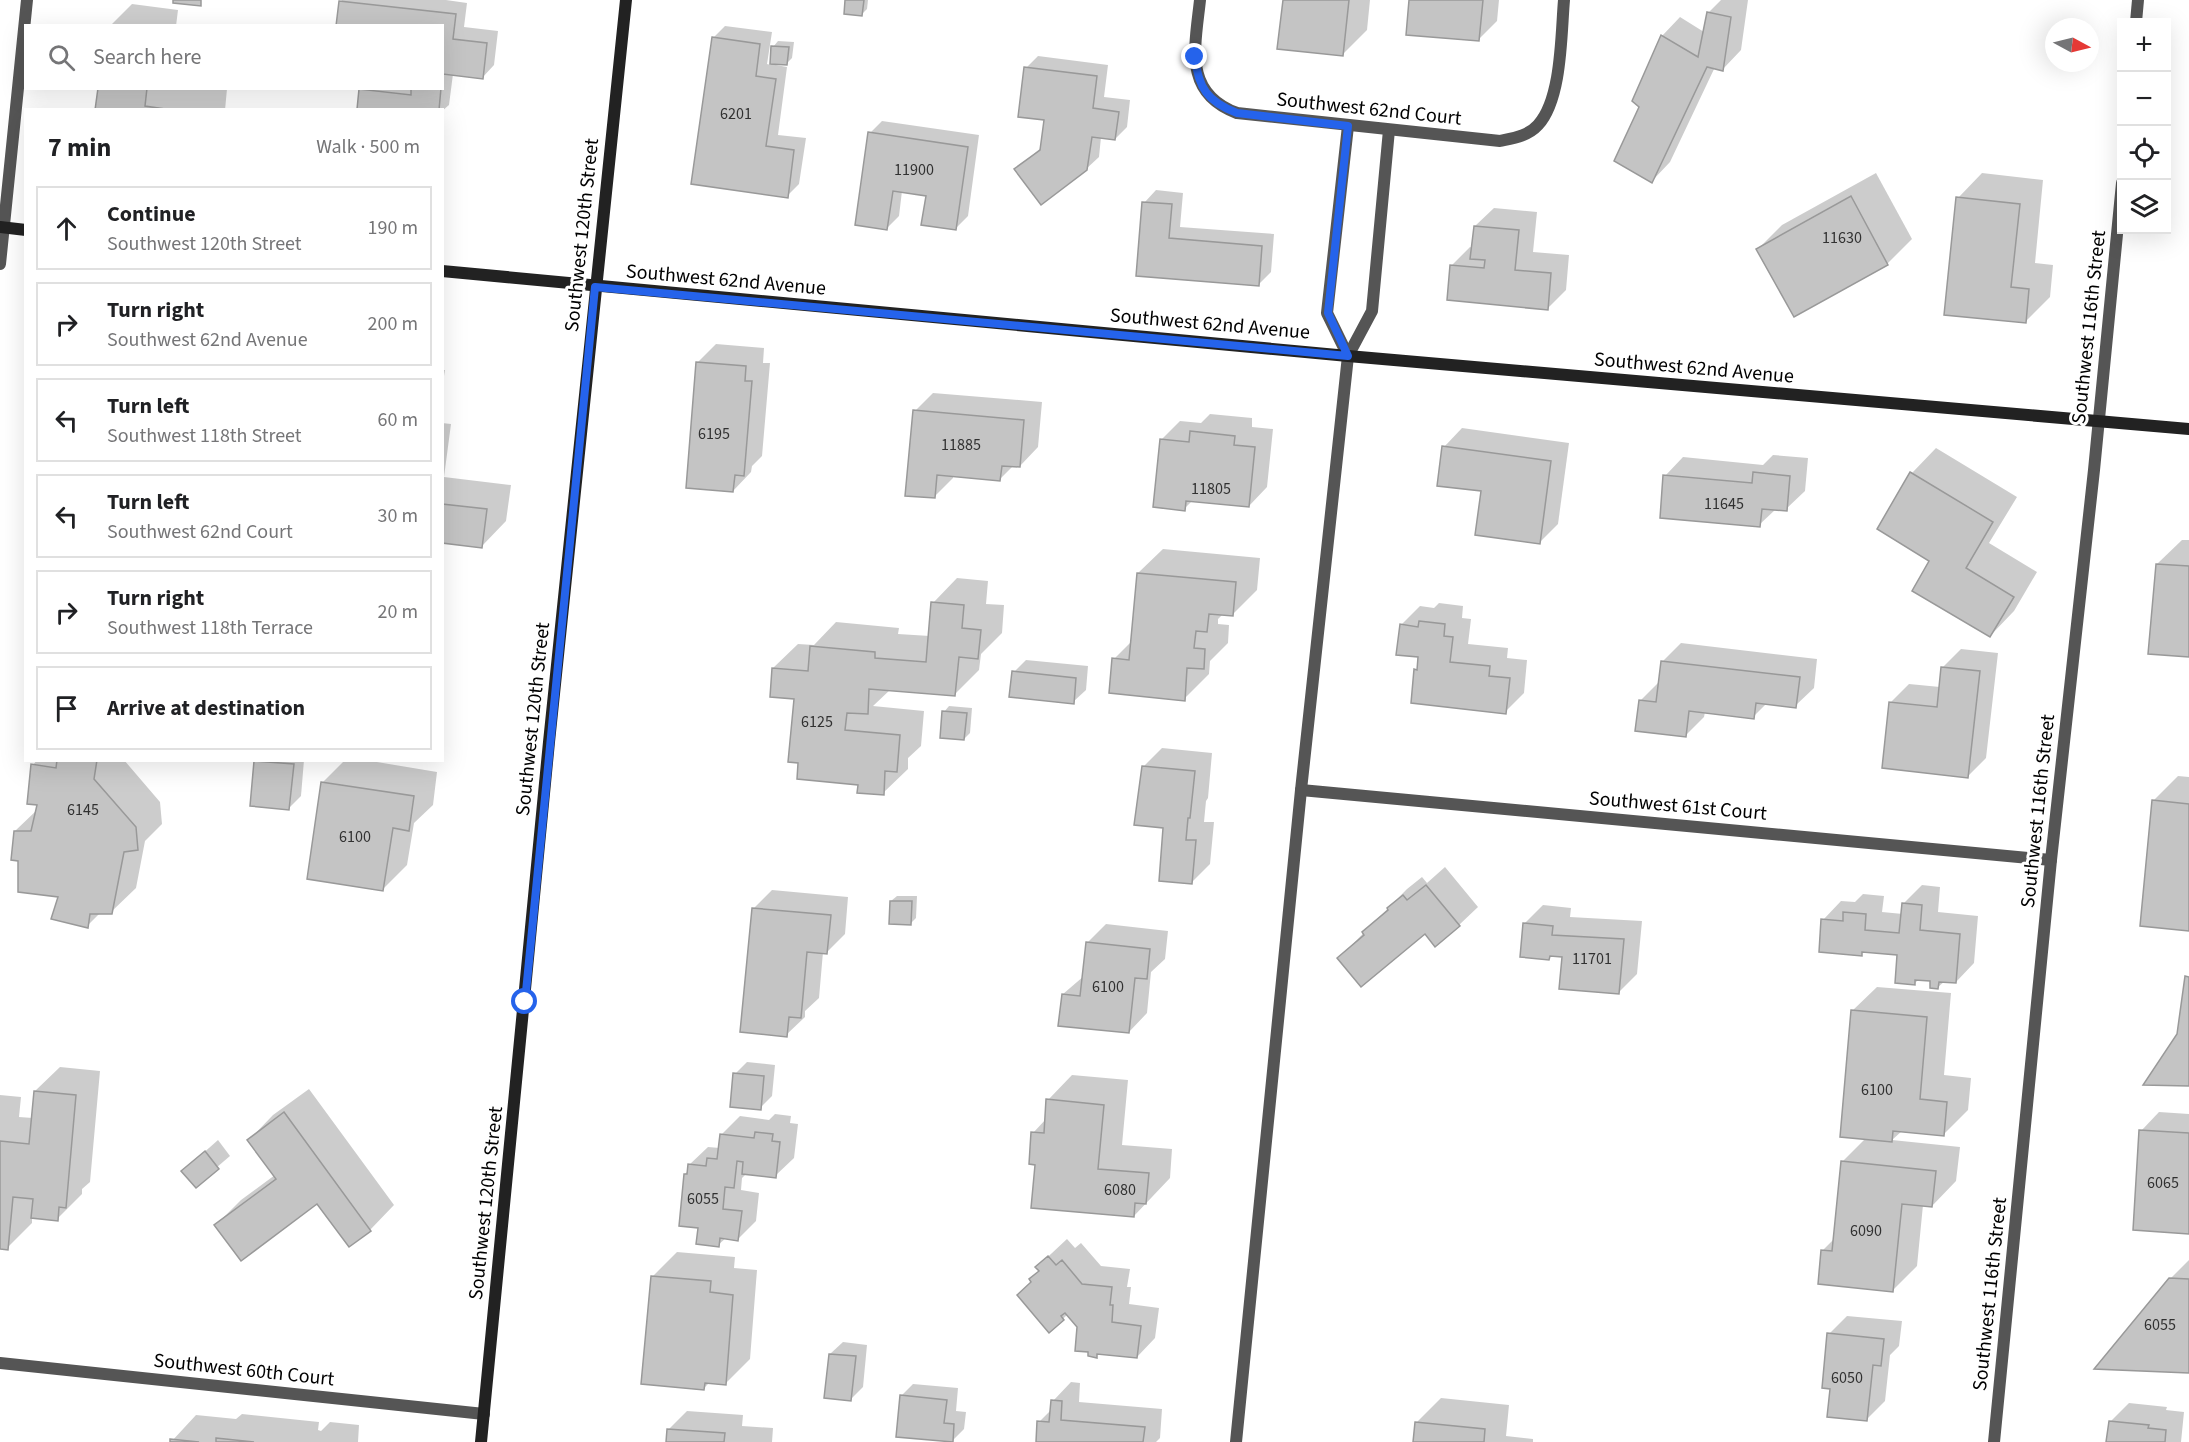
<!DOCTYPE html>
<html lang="en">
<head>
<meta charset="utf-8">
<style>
  :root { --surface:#fff; --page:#f2f2f2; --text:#202124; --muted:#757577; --line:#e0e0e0 }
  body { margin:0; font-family:"Source Sans 3",sans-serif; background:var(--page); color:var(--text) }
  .controls { position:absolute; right:18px; top:18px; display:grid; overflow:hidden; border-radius:0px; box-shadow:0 6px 24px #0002 }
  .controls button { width:54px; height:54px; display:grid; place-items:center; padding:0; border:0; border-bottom:2px solid var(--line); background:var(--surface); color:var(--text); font:30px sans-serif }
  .compass { position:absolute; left:2045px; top:18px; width:54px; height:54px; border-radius:50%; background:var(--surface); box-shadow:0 6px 24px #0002; rotate:97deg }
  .stop { position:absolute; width:18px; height:18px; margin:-14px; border:4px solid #2563eb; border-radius:50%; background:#fff }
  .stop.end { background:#2563eb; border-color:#fff; box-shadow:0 2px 6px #0008 }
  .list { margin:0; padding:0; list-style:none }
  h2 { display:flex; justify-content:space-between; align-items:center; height:78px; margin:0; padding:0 24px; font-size:26px }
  h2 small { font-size:20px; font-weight:400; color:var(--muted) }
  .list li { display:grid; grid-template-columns:39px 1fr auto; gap:18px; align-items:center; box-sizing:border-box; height:84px; margin:0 12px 12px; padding:0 12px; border:2px solid var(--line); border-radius:0px }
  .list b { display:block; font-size:22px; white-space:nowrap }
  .list p { margin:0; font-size:20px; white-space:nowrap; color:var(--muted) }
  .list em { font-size:20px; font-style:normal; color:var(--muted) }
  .icon { flex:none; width:33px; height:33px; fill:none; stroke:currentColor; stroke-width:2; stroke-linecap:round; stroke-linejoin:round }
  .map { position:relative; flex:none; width:2189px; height:1442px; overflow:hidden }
  .search { position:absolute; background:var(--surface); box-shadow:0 6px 24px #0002; left:24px; top:24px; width:420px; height:66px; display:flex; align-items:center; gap:15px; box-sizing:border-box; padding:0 21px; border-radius:0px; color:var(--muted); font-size:22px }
  .panel { position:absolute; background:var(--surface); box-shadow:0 6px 24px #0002; left:24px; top:108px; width:420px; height:654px; border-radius:0px }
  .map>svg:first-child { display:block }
  .shadow { fill:#0003 }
  .building { fill:#c4c4c4; stroke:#999; stroke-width:1.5 }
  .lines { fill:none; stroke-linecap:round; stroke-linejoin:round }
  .street { stroke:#555; stroke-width:12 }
  .secondary { stroke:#222; stroke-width:12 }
  .route { stroke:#2563eb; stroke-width:8 }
  .labels { text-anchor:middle; stroke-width:6; stroke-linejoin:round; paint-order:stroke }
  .number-label { font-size:16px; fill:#313131 }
  .street-label { font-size:20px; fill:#000; stroke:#fff }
</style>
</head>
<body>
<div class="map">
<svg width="2189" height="1442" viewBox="0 0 2189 1442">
  <rect width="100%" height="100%" fill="#fff"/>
  <!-- shadow -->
  <g class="shadow">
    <polygon points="342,0 446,0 467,3 464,27 498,31 494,65 482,78 453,74 449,105 442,111 442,110 375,110 359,108 362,88 442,88 442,26 341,1"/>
    <polygon points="846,0 868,0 867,9 862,14"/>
    <polygon points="1284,0 1370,0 1367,30 1343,54"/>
    <polygon points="1411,0 1499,0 1497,21 1478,40"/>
    <polygon points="1721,0 1748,0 1741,50 1723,69 1715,67 1670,162 1652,181 1641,107 1662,36 1680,17 1704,32 1708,13"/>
    <polygon points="132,4 178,10 176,26 110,26"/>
    <polygon points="725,26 772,32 767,64 771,65 773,47 778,41 794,42 792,58 786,64 776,63 776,65 787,67 778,135 806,138 799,184 787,196 713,38"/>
    <polygon points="1038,56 1108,65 1104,97 1130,100 1127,127 1115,139 1101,137 1099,157 1086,169 1016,169 1042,147 1046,119 1026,68"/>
    <polygon points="99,88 221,88 227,89 225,110 97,110"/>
    <polygon points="882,121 979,135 968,216 955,229 928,195 902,191 899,216 887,228 870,133"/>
    <polygon points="1876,173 1912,239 1887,264 1794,315 1758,249 1782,225"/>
    <polygon points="1982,173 2043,180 2035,263 2053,265 2050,297 2025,322 1958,198"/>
    <polygon points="1156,190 1183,193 1180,227 1274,234 1271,272 1259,284 1138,274 1144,203"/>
    <polygon points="1494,208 1537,212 1533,252 1569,255 1566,290 1548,308 1451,266 1470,247 1473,248 1475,226"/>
    <polygon points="716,344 764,348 763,363 770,363 762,456 752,466 751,472 733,491 698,362"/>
    <polygon points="442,370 445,370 442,388"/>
    <polygon points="933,393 1042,402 1038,447 1020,466 1014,465 1000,479 953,475 953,478 934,497 915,411"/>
    <polygon points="1210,414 1252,418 1252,427 1273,429 1267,487 1249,506 1193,500 1184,509 1161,440 1180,421 1201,423"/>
    <polygon points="442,423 451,424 444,477 511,485 506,521 482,546 442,541"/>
    <polygon points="1462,428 1569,443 1558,524 1539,543 1482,490 1444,447"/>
    <polygon points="1936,448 2017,497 1989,543 2037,572 2014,611 1990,636 1931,560 1879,529 1912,473"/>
    <polygon points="1773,455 1808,458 1805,491 1786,509 1776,509 1759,525 1665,476 1683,457 1763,465"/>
    <polygon points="2182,540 2189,540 2189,655 2157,564"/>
    <polygon points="1163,549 1260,558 1257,590 1233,614 1224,613 1218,619 1218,624 1229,625 1228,643 1210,661 1209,674 1184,699 1114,659 1132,641 1138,573"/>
    <polygon points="957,578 988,581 986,604 1004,605 1002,633 981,654 979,670 955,694 891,689 873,706 924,711 921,746 908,758 908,769 883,793 799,761 795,698 773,668 798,644 814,645 836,622 899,628 898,634 930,636 933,603"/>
    <polygon points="1439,603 1463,606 1462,618 1471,619 1468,644 1508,648 1507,658 1527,660 1524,693 1505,712 1416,670 1419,667 1420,656 1401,625 1420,606 1434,608"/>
    <polygon points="1681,643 1817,659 1814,688 1795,706 1767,703 1753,717 1705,712 1704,717 1686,735 1640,701 1659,682 1662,662"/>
    <polygon points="1961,649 1998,653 1986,758 1968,776 1891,702 1909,684 1940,687 1942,668"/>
    <polygon points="1026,660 1088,666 1086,690 1073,702 1014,672"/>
    <polygon points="949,706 972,708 970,733 964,739 944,712"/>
    <polygon points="1162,748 1212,753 1208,798 1206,801 1204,822 1214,822 1210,864 1192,882 1165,827 1143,767"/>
    <polygon points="37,760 124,760 160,802 162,824 145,841 136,888 111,912 101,912 87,926 60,895 20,860 15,831 38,809 33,765"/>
    <polygon points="256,760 304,760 301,796 289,808"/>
    <polygon points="345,760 365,760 437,772 433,805 414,823 407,865 383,889 323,782"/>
    <polygon points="2178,776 2189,777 2189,929 2154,800"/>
    <polygon points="1445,867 1478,907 1459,925 1425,932 1339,958 1407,889 1422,877 1427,883"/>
    <polygon points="1922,885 1940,887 1938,912 1978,916 1974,963 1956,982 1945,981 1938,987 1932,980 1919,979 1914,984 1899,954 1865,951 1861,954 1823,920 1841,901 1855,902 1863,894 1884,896 1882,912 1903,914 1903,904"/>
    <polygon points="772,890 848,897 845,934 826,953 823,952 819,998 805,1011 805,1017 786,1035 753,909"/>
    <polygon points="897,896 917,896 916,918 911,923 891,901"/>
    <polygon points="1543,905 1571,908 1570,917 1642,921 1637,974 1618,993 1563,956 1552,955 1549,958 1524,924"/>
    <polygon points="1106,924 1168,931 1165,959 1151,972 1147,1013 1129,1032 1063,994 1084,976 1087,943"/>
    <polygon points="1877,987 1951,993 1944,1075 1971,1078 1968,1110 1944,1134 1902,1131 1892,1140 1960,1147 1956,1181 1932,1206 1923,1205 1917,1266 1892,1291 1823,1250 1835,1238 1842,1162 1866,1138 1852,1011"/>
    <polygon points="747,1062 775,1065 772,1096 760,1108 735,1074"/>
    <polygon points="60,1067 100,1071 90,1182 82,1189 82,1194 57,1219 32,1217 32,1223 7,1248 0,1247 0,1095 21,1097 19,1117 33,1118 35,1091"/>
    <polygon points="1072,1075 1128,1080 1122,1145 1172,1149 1170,1178 1134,1216 1036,1163 1033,1133 1046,1119 1048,1100"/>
    <polygon points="309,1089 394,1205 370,1230 318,1202 216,1225 241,1200 275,1175 249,1140 273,1115"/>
    <polygon points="2159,1112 2189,1114 2189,1232 2141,1131"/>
    <polygon points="775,1114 791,1116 790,1123 798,1124 794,1158 775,1176 747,1173 742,1178 741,1190 759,1193 756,1221 738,1239 726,1238 718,1245 700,1227 685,1174 689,1170 689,1165 708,1147 720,1148 721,1135 740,1116 769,1120"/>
    <polygon points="218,1140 230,1156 196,1185 183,1171"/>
    <polygon points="1067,1239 1075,1248 1081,1243 1101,1266 1130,1269 1127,1287 1131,1287 1129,1304 1159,1308 1155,1338 1137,1357 1099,1353 1096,1356 1079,1327 1068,1314 1050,1331 1033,1281 1041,1270 1037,1267"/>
    <polygon points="677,1252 735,1257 734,1268 757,1270 750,1359 725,1384 710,1382 704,1388 652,1277"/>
    <polygon points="2189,1260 2189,1372 2170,1279"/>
    <polygon points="1847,1316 1902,1321 1899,1346 1890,1355 1885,1401 1867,1419 1831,1388 1829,1334"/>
    <polygon points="843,1342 867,1345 863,1387 851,1399 830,1354"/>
    <polygon points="1071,1382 1080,1383 1079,1402 1162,1409 1160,1438 1156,1442 1037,1442 1039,1422 1052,1409 1053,1401"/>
    <polygon points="913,1384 958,1388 956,1411 966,1412 964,1429 952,1441 901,1396"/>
    <polygon points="1441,1398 1509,1405 1506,1436 1533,1439 1533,1442 1415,1442 1416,1423"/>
    <polygon points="2129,1403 2167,1407 2166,1410 2184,1412 2181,1442 2108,1442 2110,1422"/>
    <polygon points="687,1411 743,1415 742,1426 773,1428 772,1442 667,1442 668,1430"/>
    <polygon points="242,1414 319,1422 318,1430 321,1431 330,1422 359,1425 358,1442 171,1442 196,1415 236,1419"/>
  </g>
  <!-- building -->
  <g class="building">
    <polygon points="173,0 201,0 201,6 173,3"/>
    <polygon points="845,0 864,0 862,16 844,14"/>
    <polygon points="1283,0 1349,0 1343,56 1277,49"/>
    <polygon points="1409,0 1483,0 1479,41 1406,35"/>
    <polygon points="339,1 456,14 453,39 487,43 483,79 443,74 442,78 442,26 336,26"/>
    <polygon points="1707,12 1731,17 1723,71 1707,67 1652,183 1614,161 1639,107 1632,101 1661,35 1698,57"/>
    <polygon points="712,37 760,44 756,76 776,79 766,146 794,150 788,198 691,184"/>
    <polygon points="771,46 789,47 787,65 770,64"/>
    <polygon points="1024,67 1097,76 1093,108 1119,112 1115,140 1092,137 1087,170 1041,205 1014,169 1040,150 1044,120 1018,117"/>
    <polygon points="98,88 147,88 145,106 172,110 95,110"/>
    <polygon points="411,88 441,88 439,110 357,109 359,89 411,95"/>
    <polygon points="868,132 968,147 956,230 921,225 926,196 893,191 887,230 855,225"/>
    <polygon points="1851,196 1888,265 1794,317 1756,249"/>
    <polygon points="1956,197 2020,204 2011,287 2029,289 2026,323 1944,315"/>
    <polygon points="1142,202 1172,204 1169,238 1262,246 1259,286 1136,276"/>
    <polygon points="1474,226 1519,230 1515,270 1551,273 1548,310 1447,300 1450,265 1484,268 1485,260 1470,259"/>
    <polygon points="696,362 746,366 745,381 752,381 744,476 735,475 733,492 686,488"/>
    <polygon points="913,410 1024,420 1020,467 1002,466 1000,481 937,475 935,498 905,496"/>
    <polygon points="1190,431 1235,436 1234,445 1255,447 1249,507 1186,501 1185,511 1153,507 1160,439 1189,442"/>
    <polygon points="1442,446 1551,461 1540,544 1475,535 1481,491 1437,486"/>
    <polygon points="1753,472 1790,476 1787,511 1762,509 1760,527 1660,518 1663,475 1752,483"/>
    <polygon points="1910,472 1993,522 1966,568 2014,597 1990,637 1912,591 1929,561 1877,529"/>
    <polygon points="442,504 487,509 482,548 442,543"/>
    <polygon points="2156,564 2189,566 2189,657 2148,654"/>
    <polygon points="1137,573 1236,582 1233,616 1209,614 1207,632 1196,631 1194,648 1205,649 1204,669 1187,668 1185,701 1109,693 1112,658 1129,660"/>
    <polygon points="931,602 964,605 962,628 981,630 978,659 959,657 955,696 869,689 868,714 847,713 845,730 900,735 897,772 885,771 884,795 857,793 858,785 797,779 798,763 788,762 794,699 770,697 772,668 808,671 810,646 875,652 875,658 926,662"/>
    <polygon points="1419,621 1445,624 1444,636 1453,637 1450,662 1490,666 1489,676 1510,678 1506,714 1411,703 1414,669 1417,670 1418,657 1396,655 1400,624 1418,627"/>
    <polygon points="1661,661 1800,677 1796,708 1756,703 1754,719 1689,711 1686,737 1635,731 1639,700 1656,702"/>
    <polygon points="1941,667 1980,671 1968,778 1882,768 1889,702 1937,707"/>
    <polygon points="1012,671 1076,678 1074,704 1009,697"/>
    <polygon points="942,711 967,713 964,740 940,738"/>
    <polygon points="57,760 97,760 94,779 136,827 138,850 124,852 112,914 90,914 88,928 51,919 58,897 18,892 18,861 11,860 14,831 31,831 37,805 27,804 31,764 56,768"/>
    <polygon points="254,761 294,764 289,810 250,806"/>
    <polygon points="1142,766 1195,771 1190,818 1188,818 1186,840 1196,840 1192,884 1159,881 1163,828 1134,825"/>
    <polygon points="321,782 414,796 409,831 393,828 383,891 307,879"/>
    <polygon points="2152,800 2189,804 2189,931 2140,926"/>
    <polygon points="1426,885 1460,926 1435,947 1425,934 1361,987 1337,958 1364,935 1362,932 1388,910 1387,908 1403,895 1407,900"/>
    <polygon points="890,901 912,901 911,925 889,924"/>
    <polygon points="1902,903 1922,905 1920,930 1960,934 1956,983 1939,982 1938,989 1930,988 1930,981 1915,980 1915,985 1895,983 1897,955 1862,952 1862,956 1819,952 1821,919 1843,921 1843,912 1866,914 1865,930 1899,933"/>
    <polygon points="752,908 831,915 827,954 807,952 801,1018 789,1017 787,1037 740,1032"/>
    <polygon points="1523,923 1553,926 1552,935 1624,939 1619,994 1559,989 1562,957 1550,956 1549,960 1520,957"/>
    <polygon points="1086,942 1150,949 1147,979 1135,978 1129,1033 1058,1026 1062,994 1080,996"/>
    <polygon points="2185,976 2189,977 2189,1086 2143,1085 2177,1034"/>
    <polygon points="1851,1010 1927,1017 1920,1099 1947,1102 1944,1136 1893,1131 1892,1142 1840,1137"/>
    <polygon points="733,1073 764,1076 761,1110 730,1107"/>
    <polygon points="34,1091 76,1095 66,1208 59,1207 58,1221 31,1218 33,1199 13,1197 8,1250 0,1249 0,1141 29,1144"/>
    <polygon points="1046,1099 1104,1105 1098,1169 1149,1173 1146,1204 1135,1203 1134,1217 1031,1208 1035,1165 1029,1164 1031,1132 1044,1133"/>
    <polygon points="284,1112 371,1231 349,1247 317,1204 241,1261 214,1225 276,1179 247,1140"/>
    <polygon points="2139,1130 2189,1133 2189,1234 2133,1230"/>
    <polygon points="755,1132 773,1134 772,1141 780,1142 776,1178 742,1174 743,1162 737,1161 734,1188 725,1187 723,1209 742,1211 738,1241 720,1238 719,1247 696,1244 698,1228 679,1226 684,1174 687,1174 688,1164 706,1166 707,1158 717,1159 720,1134 754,1138"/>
    <polygon points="205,1151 219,1169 196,1188 181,1171"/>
    <polygon points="1841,1161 1936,1171 1932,1207 1902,1204 1893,1292 1818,1284 1821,1250 1832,1251"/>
    <polygon points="1048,1256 1056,1265 1062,1260 1082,1284 1112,1287 1110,1305 1113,1305 1112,1322 1141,1326 1137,1358 1097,1354 1097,1358 1088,1356 1088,1352 1075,1351 1077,1327 1065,1313 1061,1316 1064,1320 1049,1333 1017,1295 1031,1282 1029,1279 1039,1271 1035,1267"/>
    <polygon points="651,1276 711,1281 710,1292 733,1295 726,1385 705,1383 704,1390 641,1384"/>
    <polygon points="2169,1278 2189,1279 2189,1373 2094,1369"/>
    <polygon points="1827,1333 1884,1339 1881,1366 1873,1365 1867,1421 1827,1417 1830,1389 1822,1388"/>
    <polygon points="829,1354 856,1356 851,1401 824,1398"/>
    <polygon points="900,1395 947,1400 944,1423 954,1424 953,1442 896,1437"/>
    <polygon points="1051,1400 1062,1401 1061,1420 1145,1427 1143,1442 1036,1442 1037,1421 1049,1422"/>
    <polygon points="2109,1421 2149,1425 2148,1428 2166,1430 2165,1442 2106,1442"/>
    <polygon points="1415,1422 1485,1429 1484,1442 1413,1442"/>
    <polygon points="667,1429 725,1433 724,1442 666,1442"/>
    <polygon points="216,1438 254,1442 216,1442"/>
    <polygon points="170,1439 199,1442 170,1442"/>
  </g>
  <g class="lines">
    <!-- street -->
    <g class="street">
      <path d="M1200 0C1195 47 1183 93 1237 113L1500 141C1514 138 1528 136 1538 125 1562 99 1561 34 1564 0"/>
      <polyline points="2136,22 2138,0"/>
      <polyline points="0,264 27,0"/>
      <polyline points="1348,356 1327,313 1348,126"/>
      <polyline points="1301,790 2051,860"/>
      <polyline points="0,1363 484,1414"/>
      <polyline points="1236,1442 1301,790 1348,356 1372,311 1389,130"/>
      <polyline points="1994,1442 2051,860 2094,470 2122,183"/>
    </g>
    <!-- secondary -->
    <g class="secondary">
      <polyline points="0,227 26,230"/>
      <polyline points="442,271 1348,356 2189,429"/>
      <polyline points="481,1442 549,742 626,0"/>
    </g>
  </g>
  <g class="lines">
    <!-- route -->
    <path class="route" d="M525 1002 595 287 1348 356 1328 313 1348 126 1237 113C1208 102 1198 88 1195 57"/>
  </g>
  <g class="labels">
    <!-- number labels -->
    <g class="number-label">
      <text x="736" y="119">6201</text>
      <text x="914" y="175">11900</text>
      <text x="1842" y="243">11630</text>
      <text x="714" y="439">6195</text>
      <text x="961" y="450">11885</text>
      <text x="1211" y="494">11805</text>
      <text x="1724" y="509">11645</text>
      <text x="817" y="727">6125</text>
      <text x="83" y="815">6145</text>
      <text x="355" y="842">6100</text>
      <text x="1592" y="964">11701</text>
      <text x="1108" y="992">6100</text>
      <text x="1877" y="1095">6100</text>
      <text x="2163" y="1188">6065</text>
      <text x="1120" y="1195">6080</text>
      <text x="703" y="1204">6055</text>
      <text x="1866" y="1236">6090</text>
      <text x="2160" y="1330">6055</text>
      <text x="1847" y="1383">6050</text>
    </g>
    <!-- street labels -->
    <g class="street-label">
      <text transform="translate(1369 108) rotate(6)" y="7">Southwest 62nd Court</text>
      <text transform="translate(581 235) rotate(-84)" y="7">Southwest 120th Street</text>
      <text transform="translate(726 279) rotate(5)" y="7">Southwest 62nd Avenue</text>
      <text transform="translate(1210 323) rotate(5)" y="7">Southwest 62nd Avenue</text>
      <text transform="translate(2088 327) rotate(-84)" y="7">Southwest 116th Street</text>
      <text transform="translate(1694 367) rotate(5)" y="7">Southwest 62nd Avenue</text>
      <text transform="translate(532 719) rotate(-84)" y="7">Southwest 120th Street</text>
      <text transform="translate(1678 805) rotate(5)" y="7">Southwest 61st Court</text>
      <text transform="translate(2037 811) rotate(-84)" y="7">Southwest 116th Street</text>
      <text transform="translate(485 1203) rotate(-84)" y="7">Southwest 120th Street</text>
      <text transform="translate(1989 1294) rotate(-84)" y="7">Southwest 116th Street</text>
      <text transform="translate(244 1369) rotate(6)" y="7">Southwest 60th Court</text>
    </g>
  </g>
</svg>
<div class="controls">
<button>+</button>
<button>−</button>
<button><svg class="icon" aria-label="locate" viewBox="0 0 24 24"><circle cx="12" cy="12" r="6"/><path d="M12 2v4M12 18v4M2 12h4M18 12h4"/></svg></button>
<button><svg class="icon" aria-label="layers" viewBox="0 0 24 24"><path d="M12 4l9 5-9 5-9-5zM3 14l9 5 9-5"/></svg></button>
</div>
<svg class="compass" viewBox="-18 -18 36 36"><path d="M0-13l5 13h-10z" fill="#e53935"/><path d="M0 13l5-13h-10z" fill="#757577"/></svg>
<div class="stop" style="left:525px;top:1002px"></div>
<div class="stop end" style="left:1195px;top:57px"></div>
<div class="search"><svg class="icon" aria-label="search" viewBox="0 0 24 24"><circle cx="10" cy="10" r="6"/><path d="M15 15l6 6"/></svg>Search here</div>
<section class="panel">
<h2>7 min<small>Walk · 500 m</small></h2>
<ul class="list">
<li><svg class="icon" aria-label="ahead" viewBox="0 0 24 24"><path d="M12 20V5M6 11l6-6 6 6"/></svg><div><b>Continue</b><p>Southwest 120th Street</p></div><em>190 m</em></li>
<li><svg class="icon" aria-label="right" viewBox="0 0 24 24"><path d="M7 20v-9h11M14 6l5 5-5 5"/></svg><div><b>Turn right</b><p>Southwest 62nd Avenue</p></div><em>200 m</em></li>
<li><svg class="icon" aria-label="left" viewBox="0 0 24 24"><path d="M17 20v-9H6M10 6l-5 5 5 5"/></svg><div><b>Turn left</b><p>Southwest 118th Street</p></div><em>60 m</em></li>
<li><svg class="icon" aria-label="left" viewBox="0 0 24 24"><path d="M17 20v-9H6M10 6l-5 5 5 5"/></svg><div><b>Turn left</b><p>Southwest 62nd Court</p></div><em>30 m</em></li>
<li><svg class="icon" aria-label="right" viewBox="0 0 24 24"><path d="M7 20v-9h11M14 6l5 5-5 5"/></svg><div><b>Turn right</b><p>Southwest 118th Terrace</p></div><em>20 m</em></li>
<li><svg class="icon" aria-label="arrive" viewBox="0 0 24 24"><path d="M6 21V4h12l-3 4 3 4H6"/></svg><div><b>Arrive at destination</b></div></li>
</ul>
</section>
</div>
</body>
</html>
